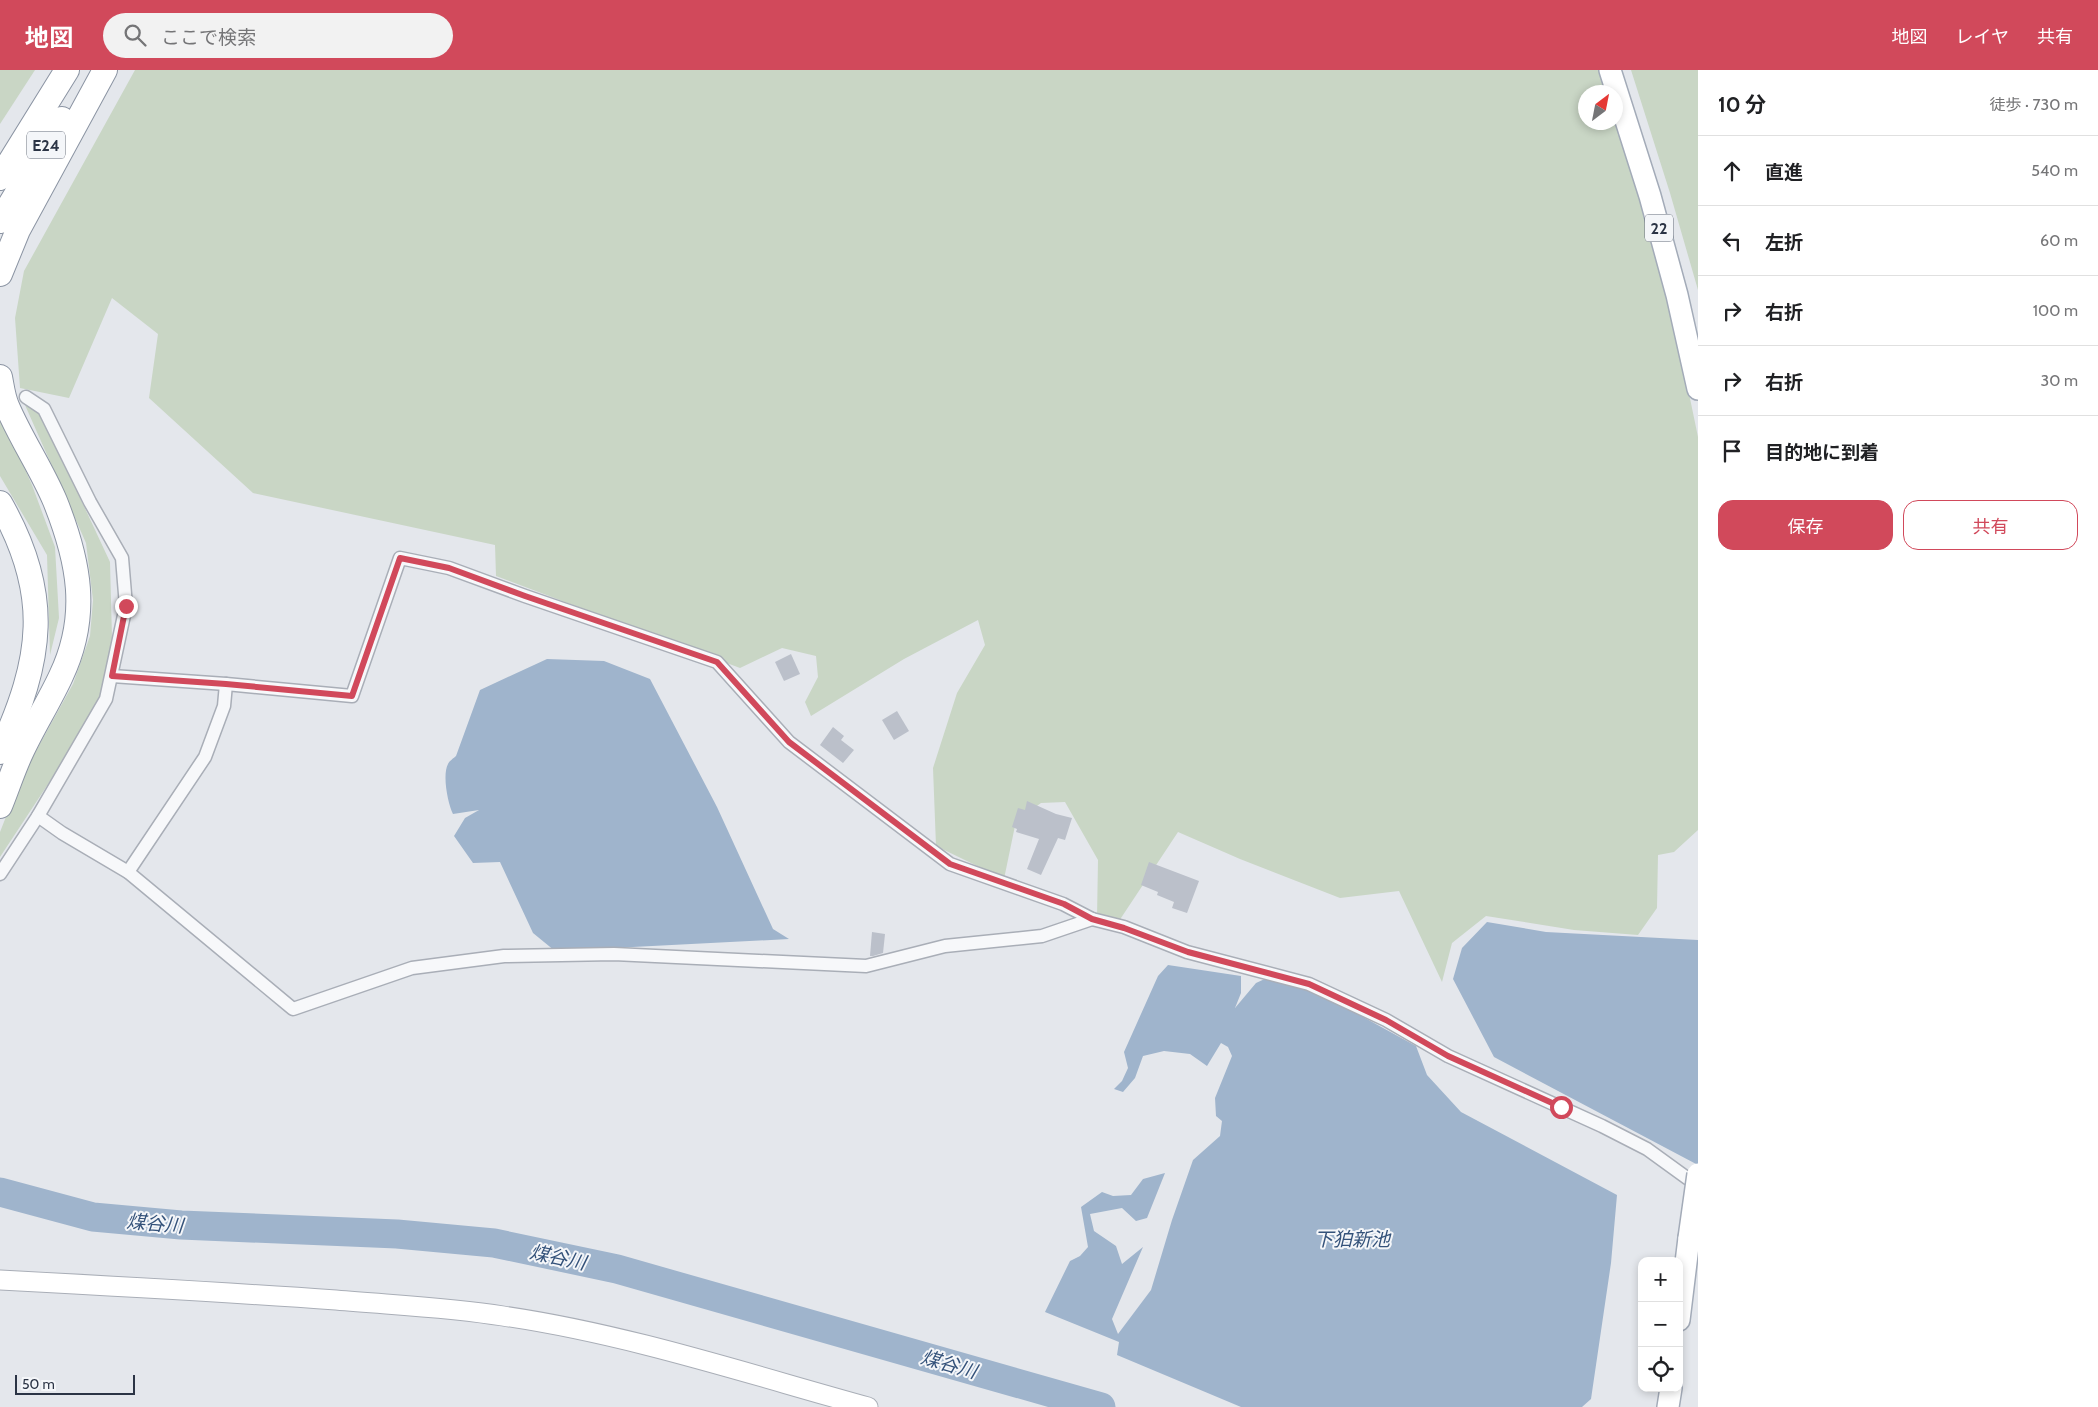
<!DOCTYPE html>
<html lang="ja">
<head>
<meta charset="utf-8">
<style>
  :root { --surface:#fff; --page:#f2f2f2; --text:#202124; --muted:#757577; --line:#e0e0e0; --accent:#d1495b }
  body { margin:0; font-family:Cabin,"Noto Sans JP",sans-serif; background:var(--page); color:var(--text) }
  .controls { position:absolute; right:15px; bottom:15px; display:grid; overflow:hidden; border-radius:10px; box-shadow:0 2px 8px #0003 }
  .controls button { width:45px; height:45px; display:grid; place-items:center; padding:0; border:0; border-bottom:1px solid var(--line); background:var(--surface); color:var(--text); font:25px sans-serif }
  .compass { position:absolute; left:1578px; top:15px; width:45px; height:45px; border-radius:50%; background:var(--surface); box-shadow:0 2px 8px #0003; rotate:32deg }
  .scale { position:absolute; left:15px; bottom:12px; width:120px; box-sizing:border-box; padding-left:5px; border:2px solid #2b3445; border-top:0; font-size:14px; line-height:18px; white-space:nowrap; color:#2b3445; -webkit-text-stroke:4px #f4f6f9; paint-order:stroke }
  .stop { position:absolute; width:15px; height:15px; margin:-11px; border:4px solid #d1495b; border-radius:50%; background:#fff }
  .stop.end { background:#d1495b; border-color:#fff; box-shadow:0 1px 5px #0008 }
  .list { margin:0; padding:0; list-style:none }
  h2 { display:flex; justify-content:space-between; align-items:center; height:65px; margin:0; padding:0 20px; font-size:21px }
  h2 small { font-size:16px; font-weight:400; color:var(--muted) }
  .list li { display:grid; grid-template-columns:32px 1fr auto; gap:15px; align-items:center; box-sizing:border-box; height:70px; padding:0 20px; border-top:1px solid var(--line) }
  .list b { display:block; font-size:19px; white-space:nowrap }
  .list em { font-size:16px; font-style:normal; color:var(--muted) }
  .actions { display:flex; gap:10px; padding:15px 20px }
  .actions a { flex:1; padding:11px 0; border:1px solid var(--accent); border-radius:15px; text-align:center; font-size:18px; color:var(--accent) }
  .actions .main { background:var(--accent); color:#fff }
  .icon { flex:none; width:28px; height:28px; fill:none; stroke:currentColor; stroke-width:2; stroke-linecap:round; stroke-linejoin:round }
  .map { position:relative; flex:none; width:1698px; height:1337px; overflow:hidden }
  header { display:flex; align-items:center; gap:30px; box-sizing:border-box; height:70px; padding:0 25px; background:var(--accent); color:#fff }
  header strong { font-size:24px }
  nav { display:flex; gap:28px; margin-inline-start:auto; font-size:18px }
  .search { width:350px; height:45px; background:var(--page); display:flex; align-items:center; gap:12px; box-sizing:border-box; padding:0 18px; border-radius:28px; color:var(--muted); font-size:19px }
  main { display:flex }
  aside { flex:1; background:var(--surface) }
  .map>svg:first-child { display:block }
  .green { fill:#c9d6c5 }
  .water { fill:#9fb4cc }
  .lines { fill:none; stroke-linecap:round; stroke-linejoin:round }
  .river { stroke:#9fb4cc; stroke-width:29 }
  .building { fill:#bbc0ca }
  .street-casing { stroke:#a9aeb7; stroke-width:15 }
  .secondary-casing { stroke:#a9aeb7; stroke-width:21 }
  .primary-casing { stroke:#a3abb8; stroke-width:24 }
  .highway-casing { stroke:#8b94a3; stroke-width:26 }
  .street { stroke:#f7f8fa; stroke-width:12 }
  .secondary { stroke:#fff; stroke-width:19 }
  .primary { stroke:#fff; stroke-width:21 }
  .highway { stroke:#fff; stroke-width:24 }
  .primary-bridge-casing { stroke:#a3abb8; stroke-width:24; stroke-linecap:butt }
  .primary-bridge { stroke:#fff; stroke-width:21 }
  .route { stroke:#d1495b; stroke-width:6 }
  .labels { text-anchor:middle; stroke-width:4; stroke-linejoin:round; paint-order:stroke }
  .shield { fill:#f4f6f9; stroke:#676e7b; stroke-width:1 }
  .shield-label { font-size:16px; font-weight:bold; fill:#2b3445 }
  .water-label { font-size:19px; font-style:italic; fill:#34527a; stroke:#f4f6f9 }
</style>
</head>
<body>
<header>
<strong>地図</strong>
<div class="search"><svg class="icon" aria-label="search" viewBox="0 0 24 24"><circle cx="10" cy="10" r="6"/><path d="M15 15l6 6"/></svg>ここで検索</div>
<nav><a>地図</a><a>レイヤ</a><a>共有</a></nav>
</header>
<main>
<div class="map">
<svg width="1698" height="1337" viewBox="0 0 1698 1337">
  <rect width="100%" height="100%" fill="#e4e7ec"/>
  <!-- green -->
  <g class="green">
    <polygon points="0,0 35,0 0,54"/>
    <polygon points="135,0 1599,0 1607,22 1586,22 1586,52 1616,52 1616,51 1669,227 1698,367 1698,760 1674,782 1658,785 1657,838 1638,865 1574,860 1486,846 1452,873 1442,912 1399,821 1340,828 1240,789 1178,762 1119,851 1097,848 1098,790 1065,732 1041,733 1016,751 1004,809 936,776 933,698 957,623 985,575 978,550 904,589 811,646 805,632 818,607 816,586 782,578 740,598 496,506 495,475 253,423 149,328 158,264 112,228 69,328 20,318 15,248 24,201"/>
    <polygon points="1631,0 1698,0 1698,220 1670,123"/>
    <polygon points="25,335 41,344 110,492 112,568 102,621 85,658 0,787 0,762 11,734 31,690 73,614 90,566 93,530 86,473"/>
    <polygon points="0,342 32,415 55,477 59,548 50,585 47,485 0,406"/>
  </g>
  <!-- water -->
  <g class="water">
    <path d="M547 589 604 591 650 609 717 737 773 859 789 869 555 881 533 863 500 792 473 793 454 766 465 748 479 740 453 744C448 734 442 705 448 694 449 691 454 688 456 686L480 620Z"/>
    <polygon points="1487,852 1546,862 1698,870 1698,1095 1494,987 1453,909 1462,878"/>
    <polygon points="1168,895 1241,906 1241,923 1235,938 1256,913 1269,907 1312,919 1416,976 1427,1005 1461,1042 1617,1125 1611,1193 1591,1329 1582,1337 1241,1337 1117,1285 1119,1272 1045,1242 1070,1191 1080,1186 1088,1177 1081,1137 1102,1122 1113,1126 1131,1125 1143,1109 1165,1103 1147,1148 1136,1151 1122,1138 1090,1144 1094,1161 1116,1176 1122,1194 1143,1177 1112,1249 1118,1264 1151,1220 1172,1150 1193,1090 1220,1066 1222,1051 1216,1046 1215,1028 1232,986 1228,977 1221,973 1207,996 1190,984 1164,981 1143,986 1135,1008 1123,1022 1114,1019 1122,1011 1128,998 1124,982 1158,906"/>
  </g>
  <g class="lines">
    <!-- river -->
    <polyline class="river" points="0,1122 93,1147 181,1155 397,1164 494,1173 617,1199 1101,1337"/>
  </g>
  <!-- building -->
  <g class="building">
    <polygon points="791,584 800,604 784,611 775,592"/>
    <polygon points="897,641 909,661 894,670 882,650"/>
    <polygon points="833,657 844,666 841,670 854,680 843,693 820,675"/>
    <polygon points="1027,731 1056,744 1072,748 1065,770 1058,768 1041,805 1027,799 1039,769 1016,762 1017,759 1012,757 1018,738 1025,740"/>
    <polygon points="1149,792 1199,811 1187,843 1172,838 1174,832 1157,825 1158,822 1141,815"/>
    <polygon points="872,862 885,864 883,883 873,886 870,886"/>
  </g>
  <g class="lines">
    <defs>
      <g id="street">
        <polyline points="112,606 226,614 352,626 400,488 449,498 525,526 717,592 789,672 950,794 1063,834 1092,849 1124,857 1187,882 1309,914 1386,950 1448,986 1602,1056 1647,1079 1687,1108 1698,1113"/>
        <polyline points="38,746 62,763 128,802 293,939 412,898 504,886 614,884 866,896 945,876 1042,866 1092,849"/>
        <polyline points="128,802 205,687 224,636 226,614"/>
        <polyline points="0,804 38,746 106,629 126,536 122,488 90,432 44,339 26,327"/>
      </g>
      <path id="secondary" d="M0 1210C112 1216 224 1222 336 1230 392 1235 448 1237 503 1246 627 1264 748 1304 868 1337"/>
      <g id="primary">
        <polyline points="1610,0 1650,126 1677,225 1698,319"/>
        <polyline points="1679,1250 1689,1168"/>
        <polyline points="1668,1337 1671,1318"/>
      </g>
      <g id="highway">
        <polyline points="0,108 67,0"/>
        <polyline points="0,151 62,49"/>
        <polyline points="0,204 18,160 105,0"/>
        <path d="M0 307C2 317 3 327 7 336 21 369 41 398 55 431 79 491 90 545 61 606 49 632 33 657 21 683 13 700 7 719 0 736"/>
        <path d="M0 433C52 524 43 589 0 682"/>
      </g>
    </defs>
    <!-- street casing -->
    <use href="#street" class="street-casing"/>
    <!-- secondary casing -->
    <use href="#secondary" class="secondary-casing"/>
    <!-- primary casing -->
    <use href="#primary" class="primary-casing"/>
    <!-- highway casing -->
    <use href="#highway" class="highway-casing"/>
    <!-- street -->
    <use href="#street" class="street"/>
    <!-- secondary -->
    <use href="#secondary" class="secondary"/>
    <!-- primary -->
    <use href="#primary" class="primary"/>
    <!-- highway -->
    <use href="#highway" class="highway"/>
    <defs>
      <polyline id="primary-bridge" points="1689,1168 1698,1104"/>
    </defs>
    <!-- primary-bridge casing -->
    <use href="#primary-bridge" class="primary-bridge-casing"/>
    <!-- primary-bridge -->
    <use href="#primary-bridge" class="primary-bridge"/>
  </g>
  <g class="lines">
    <!-- route -->
    <polyline class="route" points="126,536 112,606 226,614 352,626 400,488 449,498 525,526 717,592 789,672 950,794 1064,834 1092,849 1124,858 1188,882 1309,914 1386,950 1448,986 1561,1037"/>
  </g>
  <g class="labels">
    <!-- shield labels -->
    <g class="shield">
      <rect x="27" y="61.5" width="38" height="27" rx="4"/>
      <rect x="1645" y="144.5" width="28" height="27" rx="4"/>
    </g>
    <g class="shield-label">
      <text x="46" y="81">E24</text>
      <text x="1659" y="164">22</text>
    </g>
    <!-- water labels -->
    <g class="water-label">
      <text transform="translate(155 1153) rotate(5)" y="7">煤谷川</text>
      <text x="1352" y="1176">下狛新池</text>
      <text transform="translate(558 1187) rotate(12)" y="7">煤谷川</text>
      <text transform="translate(949 1294) rotate(16)" y="7">煤谷川</text>
    </g>
  </g>
</svg>
<div class="controls">
<button>+</button>
<button>−</button>
<button><svg class="icon" aria-label="locate" viewBox="0 0 24 24"><circle cx="12" cy="12" r="6"/><path d="M12 2v4M12 18v4M2 12h4M18 12h4"/></svg></button>
</div>
<svg class="compass" viewBox="-18 -18 36 36"><path d="M0-13l5 13h-10z" fill="#e53935"/><path d="M0 13l5-13h-10z" fill="#757577"/></svg>
<div class="scale">50 m</div>
<div class="stop" style="left:1561px;top:1037px"></div>
<div class="stop end" style="left:126px;top:536px"></div>
</div>
<aside>
<h2>10 分<small>徒歩 · 730 m</small></h2>
<ul class="list">
<li><svg class="icon" aria-label="ahead" viewBox="0 0 24 24"><path d="M12 20V5M6 11l6-6 6 6"/></svg><div><b>直進</b></div><em>540 m</em></li>
<li><svg class="icon" aria-label="left" viewBox="0 0 24 24"><path d="M17 20v-9H6M10 6l-5 5 5 5"/></svg><div><b>左折</b></div><em>60 m</em></li>
<li><svg class="icon" aria-label="right" viewBox="0 0 24 24"><path d="M7 20v-9h11M14 6l5 5-5 5"/></svg><div><b>右折</b></div><em>100 m</em></li>
<li><svg class="icon" aria-label="right" viewBox="0 0 24 24"><path d="M7 20v-9h11M14 6l5 5-5 5"/></svg><div><b>右折</b></div><em>30 m</em></li>
<li><svg class="icon" aria-label="arrive" viewBox="0 0 24 24"><path d="M6 21V4h12l-3 4 3 4H6"/></svg><div><b>目的地に到着</b></div></li>
</ul>
<div class="actions"><a class="main">保存</a><a>共有</a></div>
</aside>
</main>
</body>
</html>
